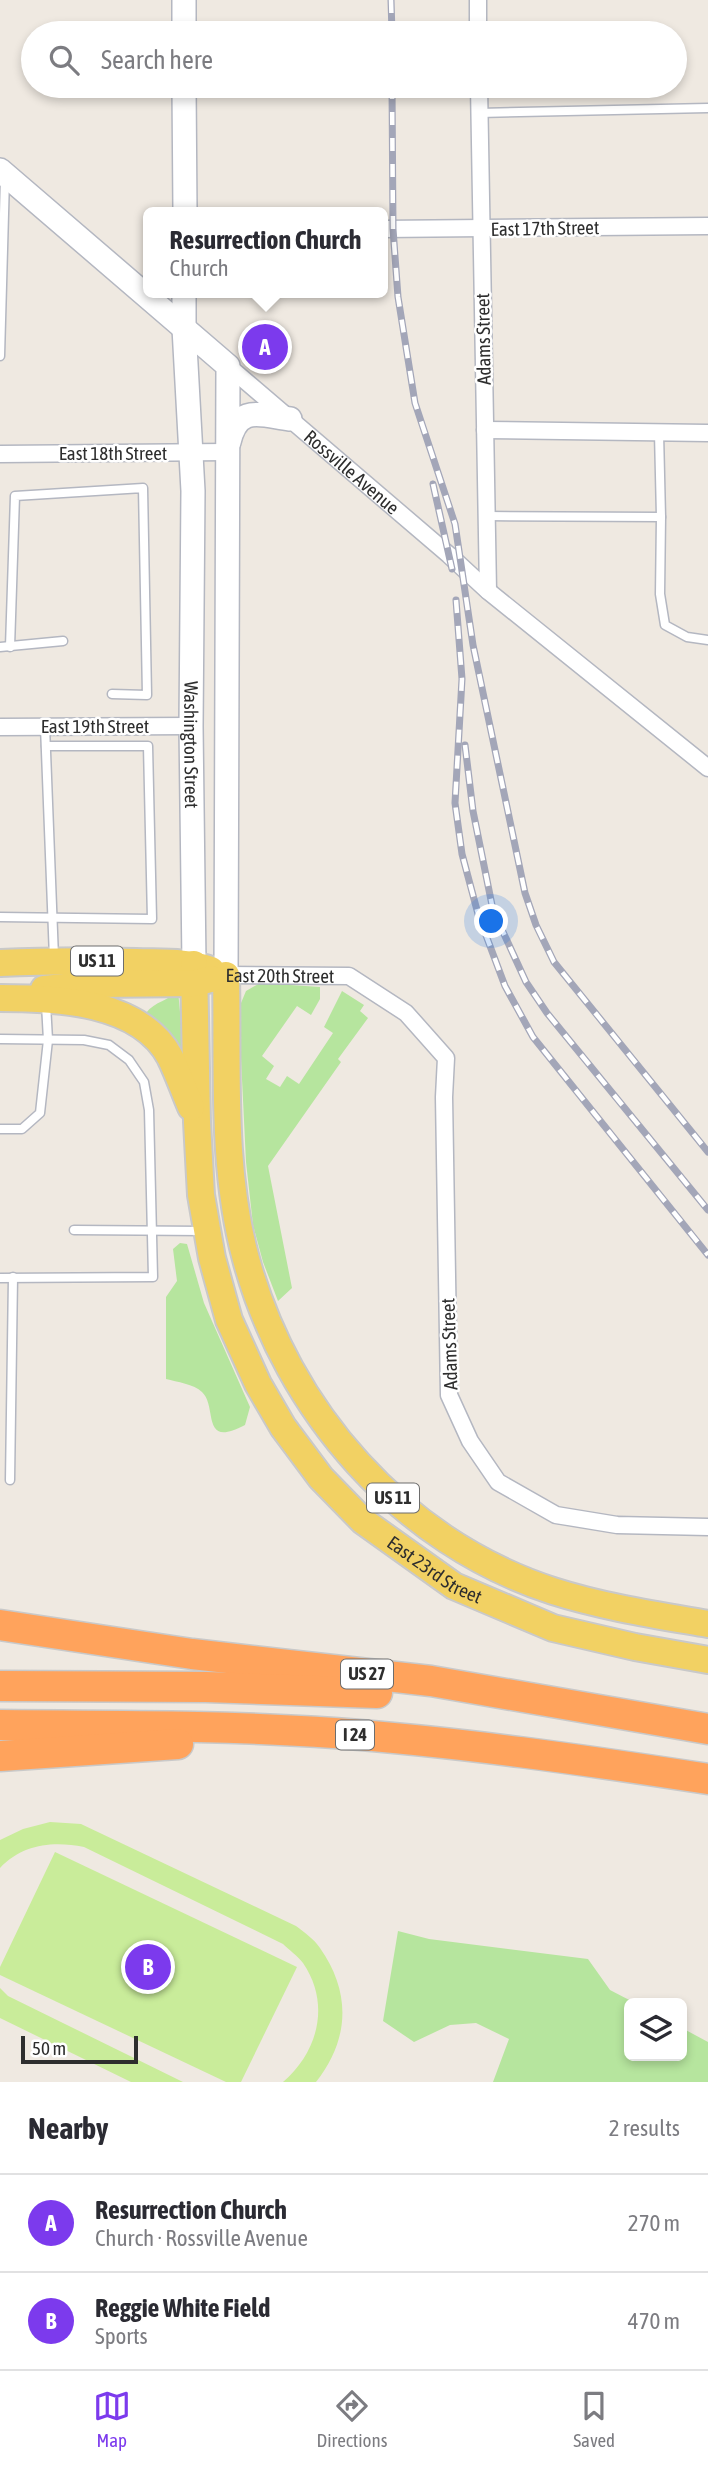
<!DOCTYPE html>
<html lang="en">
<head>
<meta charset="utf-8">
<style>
  :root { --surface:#fff; --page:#f2f2f3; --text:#2b2b33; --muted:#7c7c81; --line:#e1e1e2; --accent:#7c3aed }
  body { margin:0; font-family:"Asap Condensed",sans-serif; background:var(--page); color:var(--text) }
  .controls { position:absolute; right:21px; bottom:21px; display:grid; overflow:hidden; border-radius:10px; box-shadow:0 4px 10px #0003 }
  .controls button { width:63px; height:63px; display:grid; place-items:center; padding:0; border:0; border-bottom:2px solid var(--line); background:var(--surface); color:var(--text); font:35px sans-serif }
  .scale { position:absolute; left:21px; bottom:18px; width:117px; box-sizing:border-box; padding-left:7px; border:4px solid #2e2e2e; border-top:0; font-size:19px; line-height:24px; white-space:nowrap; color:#2e2e2e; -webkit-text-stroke:5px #fff; paint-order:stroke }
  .you { position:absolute; left:492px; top:922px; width:24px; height:24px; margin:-18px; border:5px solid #fff; border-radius:50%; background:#1a73e8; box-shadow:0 0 0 10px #1a73e833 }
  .badge { display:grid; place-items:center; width:46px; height:46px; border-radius:50%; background:var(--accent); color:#fff; font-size:23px; font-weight:700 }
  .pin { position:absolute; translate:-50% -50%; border:4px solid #fff; box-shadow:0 2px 7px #0006 }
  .popup { position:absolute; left:143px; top:207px; width:245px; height:91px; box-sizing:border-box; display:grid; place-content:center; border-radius:10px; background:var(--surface); filter:drop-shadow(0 2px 5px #0005); font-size:23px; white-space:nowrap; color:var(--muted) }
  .popup b { font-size:26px; color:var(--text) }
  .popup::after { content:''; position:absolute; left:50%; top:100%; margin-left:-14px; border:14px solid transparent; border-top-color:var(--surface) }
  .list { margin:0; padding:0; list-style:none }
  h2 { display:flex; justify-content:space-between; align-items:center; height:91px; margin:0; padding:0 28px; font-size:30px }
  h2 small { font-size:23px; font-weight:400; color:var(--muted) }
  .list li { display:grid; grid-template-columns:46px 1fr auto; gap:21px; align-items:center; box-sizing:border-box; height:98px; padding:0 28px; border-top:2px solid var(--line) }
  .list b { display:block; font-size:26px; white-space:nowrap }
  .list p { margin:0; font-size:23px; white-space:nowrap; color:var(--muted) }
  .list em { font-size:23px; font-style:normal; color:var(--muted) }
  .icon { flex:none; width:38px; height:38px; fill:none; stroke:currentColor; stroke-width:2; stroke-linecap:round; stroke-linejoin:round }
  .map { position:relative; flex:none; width:708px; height:2082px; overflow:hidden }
  .search { position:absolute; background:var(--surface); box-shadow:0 4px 10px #0003; left:21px; right:21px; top:21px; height:77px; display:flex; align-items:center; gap:18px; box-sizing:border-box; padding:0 24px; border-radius:38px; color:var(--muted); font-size:26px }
  .sheet { height:287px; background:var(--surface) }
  nav { display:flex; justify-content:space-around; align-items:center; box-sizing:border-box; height:98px; border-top:2px solid var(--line); background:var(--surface); font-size:19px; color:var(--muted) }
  nav a { display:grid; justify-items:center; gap:4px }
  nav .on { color:var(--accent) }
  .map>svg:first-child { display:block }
  .green { fill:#b6e59e }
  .pitch { fill:#c9ec9a }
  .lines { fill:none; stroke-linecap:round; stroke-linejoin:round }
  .lane-casing { stroke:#b4b7c1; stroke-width:11 }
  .street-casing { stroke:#b4b7c1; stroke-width:19 }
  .secondary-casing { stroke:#b4b7c1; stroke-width:26 }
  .primary-casing { stroke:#c9c9c9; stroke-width:30 }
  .highway-casing { stroke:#c9c9c9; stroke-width:33 }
  .lane { stroke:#fff; stroke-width:8 }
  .street { stroke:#fff; stroke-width:16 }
  .secondary { stroke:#fff; stroke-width:23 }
  .primary { stroke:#f2d163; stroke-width:26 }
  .highway { stroke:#ffa35c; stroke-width:30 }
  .rail-casing { stroke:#a3a6b8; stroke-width:7 }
  .rail { stroke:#fff; stroke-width:4.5; stroke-dasharray:13; stroke-linecap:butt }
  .labels { text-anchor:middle; stroke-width:5; stroke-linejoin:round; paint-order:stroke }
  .shield { fill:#fff; stroke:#6d6d6d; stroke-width:2 }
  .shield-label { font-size:18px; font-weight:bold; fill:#2e2e2e }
  .street-label { font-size:19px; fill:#2e2e2e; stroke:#fff }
</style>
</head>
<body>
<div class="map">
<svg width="708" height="2082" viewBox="0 0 708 2082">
  <rect width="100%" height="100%" fill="#efe9e1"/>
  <!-- green -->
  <g class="green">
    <polygon points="260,983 320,987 320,999 311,1015 297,1006 262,1056 274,1066 266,1079 280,1087 287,1076 299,1084 333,1033 324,1027 342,991 364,1005 360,1011 368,1018 338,1059 341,1062 268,1166 292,1288 278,1301 263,1262 253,1225 246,1162 240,1038 241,1003 246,991"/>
    <path d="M178 990 184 1056 172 1037 146 1013C155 1001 169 1001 178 990Z"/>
    <path d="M180 1243 187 1244 204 1303 250 1407 245 1425C200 1449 218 1407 202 1392 194 1384 177 1382 166 1379V1297L177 1281 173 1249Z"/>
    <polygon points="398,1931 429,1939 588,1959 610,1990 635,2003 629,2003 629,2056 682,2056 682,2028 708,2042 708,2082 493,2082 509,2039 476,2023 450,2025 414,2042 383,2021"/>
  </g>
  <!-- pitch -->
  <g class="pitch">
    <path d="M50 1822 81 1824 296 1926C304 1932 314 1939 320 1948 351 1992 350 2039 316 2082H283C318 2052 331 2004 303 1963 298 1956 289 1950 283 1944L84 1847C53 1841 23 1844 0 1868V1840L23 1829Z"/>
    <polygon points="55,1852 297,1967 241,2082 226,2082 0,1975 0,1967"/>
    <polygon points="0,1988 8,1996 183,2082 131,2082 0,2018"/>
  </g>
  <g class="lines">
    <defs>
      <g id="lane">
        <polyline points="479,113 708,108"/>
        <polyline points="0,356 5,178"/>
        <polyline points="659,433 661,517"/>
        <polyline points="486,516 661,517 660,594 665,625 687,637 708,640"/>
        <polyline points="0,647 63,641"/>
        <polyline points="10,647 15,496 143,488 147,695 112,694"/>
        <polyline points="45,726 54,958"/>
        <polyline points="0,917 152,919 148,746 46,746"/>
        <polyline points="0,1039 84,1040 109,1045 129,1060 144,1082 149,1110 153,1277 0,1278"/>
        <polyline points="0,1129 22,1129 40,1113 48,1040 46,1004"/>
        <polyline points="74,1230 204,1231"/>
        <polyline points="10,1480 13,1277"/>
      </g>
      <g id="street">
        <polyline points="478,0 478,33"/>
        <polyline points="479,86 488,591"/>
        <polyline points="382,229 708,226"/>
        <path id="s1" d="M228 366 449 555 488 591 708 768"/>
        <polyline points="485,430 708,433"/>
        <polyline points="0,454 227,452"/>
        <polyline points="0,727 191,726"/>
        <path id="s2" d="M226 975 349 976 406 1013 446 1058 444 1097 449 1395 470 1441 498 1482 556 1515 617 1525 708 1527"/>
      </g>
      <g id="secondary">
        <polyline points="184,0 184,33"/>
        <polyline points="184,86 185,212"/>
        <polyline points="0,170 228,366 226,975"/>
        <path id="s3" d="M184 293V328L193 491 191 726 194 964"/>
        <path d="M229 442C238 404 260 415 290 419"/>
      </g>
      <g id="primary">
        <path d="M0 963C45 961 91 961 136 962 162 963 187 961 211 970"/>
        <path id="s4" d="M194 964 197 1122 201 1195 212 1258 229 1320 258 1384 283 1427 321 1478 363 1521 454 1586 553 1628 635 1647 708 1660"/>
        <path d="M226 975C228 1068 221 1168 246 1259 287 1411 402 1542 553 1591 603 1607 656 1615 708 1624"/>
        <polyline points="44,989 96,984 195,983 211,979"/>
        <path d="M0 998C56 998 140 1001 170 1057 178 1073 184 1091 191 1107"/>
      </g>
      <g id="highway">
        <polyline points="0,1625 192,1654 431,1681 708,1729"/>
        <polyline points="0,1686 206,1687 377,1693"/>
        <path d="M0 1725C111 1726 223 1725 334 1733 459 1742 584 1760 708 1779"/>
        <polyline points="0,1756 178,1744"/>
      </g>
    </defs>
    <!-- lane casing -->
    <use href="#lane" class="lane-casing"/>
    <!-- street casing -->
    <use href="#street" class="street-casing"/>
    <!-- secondary casing -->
    <use href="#secondary" class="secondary-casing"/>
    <!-- primary casing -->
    <use href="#primary" class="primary-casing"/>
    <!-- highway casing -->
    <use href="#highway" class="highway-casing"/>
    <!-- lane -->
    <use href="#lane" class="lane"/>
    <!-- street -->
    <use href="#street" class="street"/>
    <!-- secondary -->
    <use href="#secondary" class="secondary"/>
    <!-- primary -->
    <use href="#primary" class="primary"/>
    <!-- highway -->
    <use href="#highway" class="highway"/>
    <defs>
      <g id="rail">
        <polyline points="391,0 392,33"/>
        <polyline points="392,86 393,229 398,297 415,403 455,524 473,645 525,893 536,925 554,962 708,1152"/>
        <polyline points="433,484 452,569"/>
        <polyline points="456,600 462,679 455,803 462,854 478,914 505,986 533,1037 708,1255"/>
        <polyline points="465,745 473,811 493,910 526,982 547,1013 708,1210"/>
      </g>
    </defs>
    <!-- rail casing -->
    <use href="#rail" class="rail-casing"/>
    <!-- rail -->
    <use href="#rail" class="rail"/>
  </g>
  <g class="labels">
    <!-- shield labels -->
    <g class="shield">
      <rect x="71" y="946.5" width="52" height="29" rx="5"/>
      <rect x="367" y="1483.5" width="52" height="29" rx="5"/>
      <rect x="341" y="1659.5" width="52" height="29" rx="5"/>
      <rect x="336" y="1720.5" width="38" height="29" rx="5"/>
    </g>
    <g class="shield-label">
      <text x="97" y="967">US 11</text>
      <text x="393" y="1504">US 11</text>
      <text x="367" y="1680">US 27</text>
      <text x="355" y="1741">I 24</text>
    </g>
    <!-- street labels -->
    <g class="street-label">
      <text transform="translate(545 228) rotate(-1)" y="7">East 17th Street</text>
      <text transform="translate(483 339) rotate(-91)" y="7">Adams Street</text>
      <text x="113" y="460">East 18th Street</text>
      <text dy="7" stroke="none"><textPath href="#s1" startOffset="163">Rossville Avenue</textPath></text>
      <text x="95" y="733">East 19th Street</text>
      <text dy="7" stroke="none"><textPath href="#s3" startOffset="452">Washington Street</textPath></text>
      <text dy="7" stroke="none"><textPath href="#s2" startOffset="54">East 20th Street</textPath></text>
      <text transform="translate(449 1344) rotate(-92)" y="7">Adams Street</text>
      <text dy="7" stroke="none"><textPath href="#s4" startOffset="690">East 23rd Street</textPath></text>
    </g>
  </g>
</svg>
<div class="controls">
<button><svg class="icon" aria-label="layers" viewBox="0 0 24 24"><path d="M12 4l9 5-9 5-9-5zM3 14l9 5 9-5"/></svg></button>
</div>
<div class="scale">50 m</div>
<div class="you"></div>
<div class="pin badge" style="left:265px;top:347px">A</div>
<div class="popup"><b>Resurrection Church</b>Church</div>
<div class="pin badge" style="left:148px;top:1967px">B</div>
<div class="search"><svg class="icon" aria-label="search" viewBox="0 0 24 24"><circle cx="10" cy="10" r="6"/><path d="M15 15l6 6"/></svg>Search here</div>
</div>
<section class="sheet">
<h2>Nearby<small>2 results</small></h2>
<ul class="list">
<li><span class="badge">A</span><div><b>Resurrection Church</b><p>Church · Rossville Avenue</p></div><em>270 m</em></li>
<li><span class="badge">B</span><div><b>Reggie White Field</b><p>Sports</p></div><em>470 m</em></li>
</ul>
</section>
<nav>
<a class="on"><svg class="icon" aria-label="map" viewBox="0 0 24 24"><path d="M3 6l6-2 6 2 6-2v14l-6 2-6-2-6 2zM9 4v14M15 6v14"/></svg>Map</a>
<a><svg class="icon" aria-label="directions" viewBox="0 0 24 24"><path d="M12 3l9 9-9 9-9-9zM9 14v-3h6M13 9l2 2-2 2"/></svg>Directions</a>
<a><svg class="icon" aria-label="saved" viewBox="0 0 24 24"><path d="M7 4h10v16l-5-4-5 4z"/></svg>Saved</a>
</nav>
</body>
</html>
